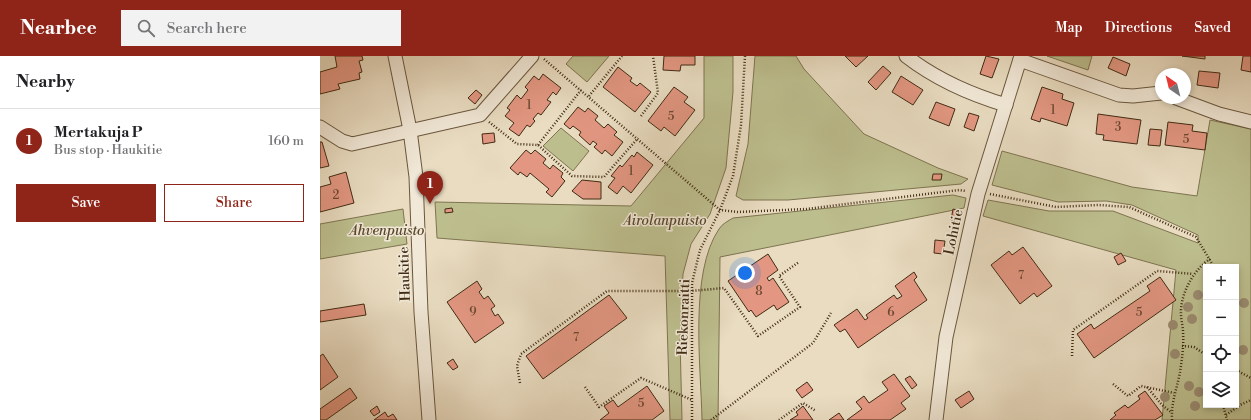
<!DOCTYPE html>
<html lang="en">
<head>
<meta charset="utf-8">
<style>
  :root { --surface:#fff; --page:#f2f2f2; --text:#202124; --muted:#757577; --line:#e0e0e0; --accent:#8f2418 }
  body { margin:0; font-family:"Libre Bodoni",serif; background:var(--page); color:var(--text) }
  .controls { position:absolute; right:12px; bottom:12px; display:grid; overflow:hidden; border-radius:0px; box-shadow:0 2px 6px #0003 }
  .controls button { width:36px; height:36px; display:grid; place-items:center; padding:0; border:0; border-bottom:1px solid var(--line); background:var(--surface); color:var(--text); font:20px sans-serif }
  .compass { position:absolute; left:835px; top:12px; width:36px; height:36px; border-radius:50%; background:var(--surface); box-shadow:0 2px 6px #0003; rotate:325deg }
  .you { position:absolute; left:425px; top:217px; width:14px; height:14px; margin:-10px; border:3px solid #fff; border-radius:50%; background:#1a73e8; box-shadow:0 0 0 6px #1a73e833 }
  .badge { display:grid; place-items:center; width:26px; height:26px; border-radius:50%; background:var(--accent); color:#fff; font-size:13px; font-weight:700 }
  .pin { position:absolute; translate:-50% -33px; filter:drop-shadow(0 1px 2px #0008) }
  .pin::after { content:''; position:absolute; top:21px; width:14px; height:12px; background:inherit; clip-path:polygon(0 0,100% 0,50% 100%) }
  .list { margin:0; padding:0; list-style:none }
  h2 { display:flex; justify-content:space-between; align-items:center; height:52px; margin:0; padding:0 16px; font-size:17px }
  h2 small { font-size:13px; font-weight:400; color:var(--muted) }
  .list li { display:grid; grid-template-columns:26px 1fr auto; gap:12px; align-items:center; box-sizing:border-box; height:64px; padding:0 16px; border-top:1px solid var(--line) }
  .list b { display:block; font-size:15px; white-space:nowrap }
  .list p { margin:0; font-size:13px; white-space:nowrap; color:var(--muted) }
  .list em { font-size:13px; font-style:normal; color:var(--muted) }
  .actions { display:flex; gap:8px; padding:12px 16px }
  .actions a { flex:1; padding:9px 0; border:1px solid var(--accent); border-radius:0px; text-align:center; font-size:14px; color:var(--accent) }
  .actions .main { background:var(--accent); color:#fff }
  .icon { flex:none; width:22px; height:22px; fill:none; stroke:currentColor; stroke-width:2; stroke-linecap:round; stroke-linejoin:round }
  .map { position:relative; flex:none; width:931px; height:364px; overflow:hidden }
  header { display:flex; align-items:center; gap:24px; box-sizing:border-box; height:56px; padding:0 20px; background:var(--accent); color:#fff }
  header strong { font-size:19px }
  nav { display:flex; gap:22px; margin-inline-start:auto; font-size:14px }
  .search { width:280px; height:36px; background:var(--page); display:flex; align-items:center; gap:10px; box-sizing:border-box; padding:0 14px; border-radius:0px; color:var(--muted); font-size:15px }
  main { display:flex }
  aside { flex:1; background:var(--surface) }
  .map>svg:first-child { display:block }
  .green { fill:#bdbe8e; stroke:#7e7450; fill-rule:evenodd }
  .building { fill:#e39782; stroke:#402b13 }
  .lines { fill:none; stroke-linecap:round; stroke-linejoin:round }
  .street-casing { stroke:#6a573e; stroke-width:15 }
  .path { stroke:#402b13; stroke-width:2.5; stroke-dasharray:1 2; stroke-linecap:butt }
  .street { stroke:#f1e8d7; stroke-width:13 }
  .tree { fill:#9a8b6f }
  .labels { text-anchor:middle; stroke-width:3; stroke-linejoin:round; paint-order:stroke }
  .number-label { font-size:12px; fill:#69462f }
  .park-label { font-size:14px; font-style:italic; fill:#59482c; stroke:#f1e8d7 }
  .street-label { font-size:14px; fill:#402b13; stroke:#f1e8d7 }
</style>
</head>
<body>
<header>
<strong>Nearbee</strong>
<div class="search"><svg class="icon" aria-label="search" viewBox="0 0 24 24"><circle cx="10" cy="10" r="6"/><path d="M15 15l6 6"/></svg>Search here</div>
<nav><a>Map</a><a>Directions</a><a>Saved</a></nav>
</header>
<main>
<aside>
<h2>Nearby<small></small></h2>
<ul class="list">
<li><span class="badge">1</span><div><b>Mertakuja P</b><p>Bus stop · Haukitie</p></div><em>160 m</em></li>
</ul>
<div class="actions"><a class="main">Save</a><a>Share</a></div>
</aside>
<div class="map">
<svg width="931" height="364" viewBox="0 0 931 364">
  <rect width="100%" height="100%" fill="#e9dcc1"/>
  <filter id="stains"><feTurbulence type="fractalNoise" baseFrequency=".005" numOctaves="4"/><feColorMatrix values="0 0 0 0 .2 0 0 0 0 .09 0 0 0 0 .02 0 0 0 .5 -.17"/></filter>
  <radialGradient id="worn" r=".72"><stop offset=".6" stop-color="#630" stop-opacity="0"/><stop offset="1" stop-color="#630" stop-opacity=".3"/></radialGradient>
  <!-- green -->
  <g class="green">
    <polygon points="253,0 289,0 267,26 246,8"/>
    <polygon points="384,0 413,0 413,36 406,112 390,158 371,188 363,218 360,282 362,364 350,364 345,200 117,182 115,146 311,150 384,62"/>
    <polygon points="435,0 476,0 484,13 544,78 618,112 648,123 641,128 468,144 423,144 416,140 428,88"/>
    <polygon points="727,0 772,0 768,14"/>
    <path d="M890 64 931 73V364H842L856 214 663 160 668 144 729 155H793L878 187V179L812 149 786 145 738 146 672 129 682 95 812 131 877 140ZM886 211H916V349H886Z"/>
    <polygon points="241,72 269,95 253,115 223,90"/>
    <path d="M633 139 646 142 644 152 400 201 398 364H382C381 311 369 217 399 173 402 168 408 165 413 162Z"/>
    <polygon points="83,153 87,188 0,203 0,168"/>
  </g>
  <!-- building -->
  <g class="building">
    <polygon points="15,0 42,0 43,4 39,5 42,16 39,17 40,23 18,28 20,33 0,38 0,16 17,11"/>
    <polygon points="344,0 375,0 375,9 361,9 360,15 343,14"/>
    <polygon points="525,0 548,0 536,11"/>
    <polygon points="666,0 679,3 672,22 660,18"/>
    <polygon points="862,0 885,0 885,3"/>
    <polygon points="923,0 931,0 931,16 921,14"/>
    <polygon points="793,1 810,8 806,20 788,12"/>
    <polygon points="563,10 571,17 556,34 548,26"/>
    <polygon points="298,11 312,22 310,25 317,30 320,27 331,36 315,56 283,31"/>
    <polygon points="879,15 900,17 898,32 877,29"/>
    <polygon points="223,18 241,32 236,39 233,36 227,44 231,46 221,59 218,57 213,63 215,65 210,71 207,69 199,80 189,73 194,67 185,60 190,54 187,52 197,39 201,43 208,34 205,31 214,20 219,24"/>
    <polygon points="581,20 603,34 593,49 572,36"/>
    <polygon points="354,31 368,41 364,46 375,54 355,80 344,71 341,75 328,65"/>
    <polygon points="722,31 743,38 742,43 754,47 747,70 721,62 720,66 711,63"/>
    <polygon points="156,34 162,39 155,48 148,42"/>
    <polygon points="616,46 635,53 629,70 609,62"/>
    <polygon points="258,51 265,56 268,52 278,60 275,64 284,72 288,68 297,76 294,79 303,86 292,100 285,94 282,98 274,91 277,88 273,85 270,89 259,79 261,76 253,70 250,73 244,68"/>
    <polygon points="649,57 659,60 654,75 644,71"/>
    <polygon points="778,58 821,64 817,88 783,84 784,79 776,78"/>
    <polygon points="848,66 873,69 872,75 887,77 885,94 845,89"/>
    <polygon points="830,73 842,74 840,90 828,89"/>
    <polygon points="174,77 175,86 163,88 162,78"/>
    <polygon points="0,86 2,86 9,110 0,112"/>
    <polygon points="206,94 211,98 215,94 226,103 223,107 230,113 233,109 243,117 241,121 245,125 232,141 226,136 229,133 210,117 207,121 200,116 198,119 190,112"/>
    <polygon points="317,96 333,109 311,137 303,130 297,138 288,131 295,122 291,120 300,109 302,111 312,99 314,101"/>
    <polygon points="26,116 34,147 0,156 0,131 11,128 9,121"/>
    <polygon points="613,118 622,118 621,124 612,124"/>
    <polygon points="262,124 281,126 281,143 263,143 252,135"/>
    <polygon points="132,152 133,156 125,157 125,153"/>
    <polygon points="633,153 640,155 638,165 631,164"/>
    <polygon points="615,184 625,185 623,198 614,197"/>
    <polygon points="703,191 732,230 717,241 714,237 700,248 671,209 689,195 692,199"/>
    <polygon points="801,197 806,205 798,209 794,201"/>
    <polygon points="448,198 458,214 447,222 449,225 453,222 469,246 457,254 454,249 436,261 431,254 429,256 408,225"/>
    <polygon points="594,216 597,221 594,224 607,244 538,292 525,273 520,276 514,269 537,253 545,264 548,262 546,259 574,239 577,243 582,240 575,230"/>
    <polygon points="840,221 856,244 774,302 757,278 771,268 774,273 830,235 827,230"/>
    <polygon points="157,225 162,233 159,236 164,243 168,240 175,250 171,253 175,260 178,258 184,267 155,287 127,246"/>
    <polygon points="289,239 307,262 223,323 206,300"/>
    <polygon points="44,248 46,259 0,266 0,255"/>
    <polygon points="3,298 18,321 0,334 0,300"/>
    <polygon points="133,303 138,311 133,314 127,307"/>
    <polygon points="574,318 590,340 581,347 586,353 570,364 527,364 542,353 536,346 544,340 549,347 568,334 562,326"/>
    <polygon points="590,320 597,329 592,333 585,323"/>
    <polygon points="487,326 493,334 482,342 476,334"/>
    <polygon points="327,330 344,355 332,364 280,364 289,357 284,350 293,344 298,351"/>
    <polygon points="30,332 37,342 6,364 0,364 0,353"/>
    <polygon points="649,335 654,343 641,352 635,344"/>
    <polygon points="825,335 843,359 835,364 790,364 796,359 794,357 805,349 808,352 820,343 818,340"/>
    <polygon points="57,350 60,356 54,360 50,355"/>
    <polygon points="483,350 493,364 470,364 478,359 476,356"/>
    <polygon points="65,356 68,361 73,358 77,364 54,364"/>
    <polygon points="519,357 524,364 509,364"/>
  </g>
  <g class="lines">
    <defs>
      <g id="street">
        <polyline points="75,0 90,74 96,121 101,256 109,364"/>
        <path d="M586 0C617 24 649 38 686 49"/>
        <polyline points="700,4 799,39 813,40 841,37"/>
        <polyline points="856,42 899,58 931,66"/>
        <polyline points="0,71 22,85 32,88 160,59 212,0"/>
        <polyline points="616,364 626,281 658,138 701,0"/>
      </g>
    </defs>
    <!-- street casing -->
    <use href="#street" class="street-casing"/>
    <!-- path -->
    <g class="path">
      <polyline points="224,3 400,154 418,156 486,153 639,134 646,135"/>
      <polyline points="269,40 302,0"/>
      <polyline points="321,60 338,37 333,0"/>
      <polyline points="169,66 197,88 218,89 252,120 284,121 318,82"/>
      <polyline points="218,89 261,34"/>
      <polyline points="670,138 736,151 778,149 809,151 876,181 894,211"/>
      <polyline points="862,290 874,291 886,299"/>
      <polyline points="752,300 753,274 837,215 873,218"/>
      <polyline points="916,314 931,322"/>
      <polyline points="200,327 197,310 201,298 287,235 371,235 404,232 438,280 480,251 459,220 479,206"/>
      <polyline points="793,328 808,340 821,330 854,337"/>
      <polyline points="265,331 279,351 321,322 372,344"/>
      <polyline points="827,331 842,349 851,356"/>
      <polyline points="903,349 907,364"/>
      <polyline points="906,359 920,349 931,344"/>
      <polyline points="372,364 372,227 380,194 400,154 413,120 421,69 425,0"/>
      <polyline points="391,364 493,287 511,257"/>
      <polyline points="459,364 483,347 496,355"/>
      <path d="M852 364C851 346 857 333 860 316 862 303 864 289 863 276 863 270 861 264 861 258 860 238 874 213 890 203"/>
    </g>
    <!-- street -->
    <use href="#street" class="street"/>
  </g>
  <!-- trees -->
  <g class="tree">
    <circle cx="878" cy="239" r="5"/>
    <circle cx="924" cy="247" r="5"/>
    <circle cx="868" cy="251" r="5"/>
    <circle cx="872" cy="263" r="5"/>
    <circle cx="853" cy="269" r="5"/>
    <circle cx="923" cy="294" r="5"/>
    <circle cx="855" cy="298" r="5"/>
    <circle cx="869" cy="330" r="5"/>
    <circle cx="879" cy="336" r="5"/>
    <circle cx="845" cy="341" r="5"/>
    <circle cx="875" cy="350" r="5"/>
  </g>
  <g class="labels">
    <!-- number labels -->
    <g class="number-label">
      <text x="209" y="53">1</text>
      <text x="733" y="58">1</text>
      <text x="351" y="64">5</text>
      <text x="798" y="75">3</text>
      <text x="866" y="87">5</text>
      <text x="311" y="119">1</text>
      <text x="16" y="143">2</text>
      <text x="701" y="223">7</text>
      <text x="439" y="239">8</text>
      <text x="153" y="260">9</text>
      <text x="571" y="260">6</text>
      <text x="819" y="260">5</text>
      <text x="256" y="285">7</text>
      <text x="321" y="351">5</text>
    </g>
    <!-- park labels -->
    <g class="park-label">
      <text x="345" y="169">Airolanpuisto</text>
      <text x="67" y="179">Ahvenpuisto</text>
    </g>
    <!-- street labels -->
    <g class="street-label">
      <text transform="translate(633 176) rotate(-78)" y="5">Lohitie</text>
      <text transform="translate(84 218) rotate(-92)" y="5">Haukitie</text>
      <text transform="translate(363 261) rotate(-88)" y="5">Riekonraitti</text>
    </g>
  </g>
  <rect width="100%" height="100%" filter="url(#stains)"/>
  <rect width="100%" height="100%" fill="url(#worn)"/>
</svg>
<div class="controls">
<button>+</button>
<button>−</button>
<button><svg class="icon" aria-label="locate" viewBox="0 0 24 24"><circle cx="12" cy="12" r="6"/><path d="M12 2v4M12 18v4M2 12h4M18 12h4"/></svg></button>
<button><svg class="icon" aria-label="layers" viewBox="0 0 24 24"><path d="M12 4l9 5-9 5-9-5zM3 14l9 5 9-5"/></svg></button>
</div>
<svg class="compass" viewBox="-18 -18 36 36"><path d="M0-13l5 13h-10z" fill="#e53935"/><path d="M0 13l5-13h-10z" fill="#757577"/></svg>
<div class="you"></div>
<div class="pin badge" style="left:110px;top:148px">1</div>
</div>
</main>
</body>
</html>
